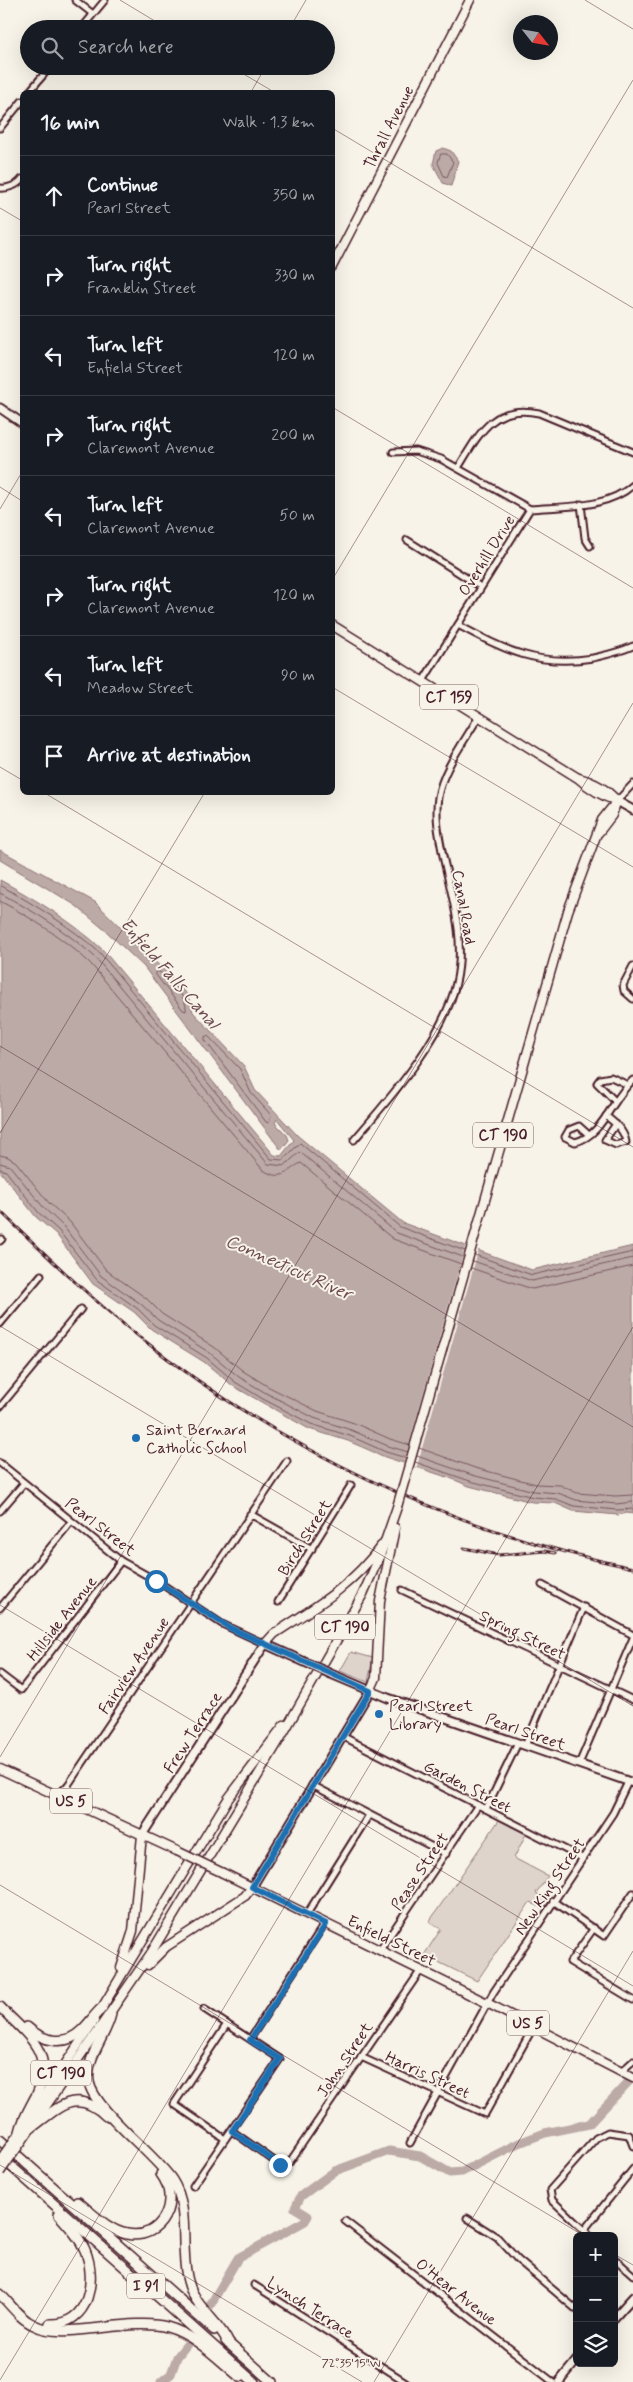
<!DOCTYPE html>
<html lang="en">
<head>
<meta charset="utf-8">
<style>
  :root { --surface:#171b24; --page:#20242c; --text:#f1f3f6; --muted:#9ea1a6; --line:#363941 }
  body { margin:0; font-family:Mynerve,sans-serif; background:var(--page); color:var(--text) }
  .controls { position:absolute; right:15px; bottom:15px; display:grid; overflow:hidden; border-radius:8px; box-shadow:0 5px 20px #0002 }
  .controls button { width:45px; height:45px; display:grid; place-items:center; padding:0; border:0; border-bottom:1px solid var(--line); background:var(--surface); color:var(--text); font:25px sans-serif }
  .compass { position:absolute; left:513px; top:15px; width:45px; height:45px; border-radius:50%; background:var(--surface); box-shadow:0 5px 20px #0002; rotate:121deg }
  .stop { position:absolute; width:15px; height:15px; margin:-11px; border:4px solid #1f6fb2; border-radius:50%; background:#fff }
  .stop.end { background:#1f6fb2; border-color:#fff; box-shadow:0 1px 5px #0008 }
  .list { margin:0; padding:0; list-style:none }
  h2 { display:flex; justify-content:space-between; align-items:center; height:65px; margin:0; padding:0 20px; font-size:21px }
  h2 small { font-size:16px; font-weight:400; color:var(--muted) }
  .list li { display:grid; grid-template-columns:32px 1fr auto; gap:15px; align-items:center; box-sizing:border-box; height:80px; padding:0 20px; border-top:1px solid var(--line) }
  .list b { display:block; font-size:19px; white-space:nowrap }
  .list p { margin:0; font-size:16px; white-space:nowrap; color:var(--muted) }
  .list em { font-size:16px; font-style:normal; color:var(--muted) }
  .icon { flex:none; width:28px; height:28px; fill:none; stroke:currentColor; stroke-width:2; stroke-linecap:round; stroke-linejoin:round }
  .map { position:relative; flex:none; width:633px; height:2382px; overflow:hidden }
  .search { position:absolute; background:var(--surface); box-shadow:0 5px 20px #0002; left:20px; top:20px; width:315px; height:55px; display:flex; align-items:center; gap:12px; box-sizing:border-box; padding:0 18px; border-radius:28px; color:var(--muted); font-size:19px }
  .panel { position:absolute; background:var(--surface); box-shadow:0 5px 20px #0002; left:20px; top:90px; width:315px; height:705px; border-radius:8px }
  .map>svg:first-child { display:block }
  .green { fill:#ded4cc; stroke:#947a7c }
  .water { fill:#bcaaa7; stroke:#8e7275 }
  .pier { fill:#f7f3e8 }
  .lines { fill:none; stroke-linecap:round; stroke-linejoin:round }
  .shore { stroke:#78575d; stroke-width:1 }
  .river { stroke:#bcaaa7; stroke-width:9 }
  .street-casing { stroke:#4a1f2b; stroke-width:9 }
  .secondary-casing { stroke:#4a1f2b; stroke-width:11 }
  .primary-casing { stroke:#4a1f2b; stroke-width:11 }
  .highway-casing { stroke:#4a1f2b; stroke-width:12 }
  .street { stroke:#f7f3e8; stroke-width:5 }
  .secondary { stroke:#f7f3e8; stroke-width:7 }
  .primary { stroke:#f7f3e8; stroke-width:8 }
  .highway { stroke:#f7f3e8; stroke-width:9 }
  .rail-casing { stroke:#4a1f2b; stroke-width:3 }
  .rail { stroke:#f7f3e8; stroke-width:1; stroke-dasharray:4; stroke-linecap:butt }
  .secondary-bridge-casing { stroke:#4a1f2b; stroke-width:11; stroke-linecap:butt }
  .primary-bridge-casing { stroke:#4a1f2b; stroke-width:11; stroke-linecap:butt }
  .secondary-bridge { stroke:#f7f3e8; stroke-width:7 }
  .primary-bridge { stroke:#f7f3e8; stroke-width:8 }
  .route { stroke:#1f6fb2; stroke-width:6 }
  .ticks { fill:none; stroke:#4a1f2b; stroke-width:1; stroke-opacity:0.45 }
  .poi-dot { fill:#1f6fb2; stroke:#f7f3e8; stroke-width:2 }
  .labels { text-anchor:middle; stroke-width:4; stroke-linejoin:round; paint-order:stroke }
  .shield { fill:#f7f3e8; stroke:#7e5f64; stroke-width:1 }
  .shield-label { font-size:15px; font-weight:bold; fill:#4a1f2b }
  .street-label { font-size:16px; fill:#4a1f2b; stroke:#f7f3e8 }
  .poi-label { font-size:16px; fill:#4a1f2b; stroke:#f7f3e8; text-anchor:start }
  .water-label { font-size:18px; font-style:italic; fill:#6c4950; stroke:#f7f3e8 }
  .ticks-label { font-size:12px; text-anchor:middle; fill:#4a1f2b; stroke:#f7f3e8; stroke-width:4; stroke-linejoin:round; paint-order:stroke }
</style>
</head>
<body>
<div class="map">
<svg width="633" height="2382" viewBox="0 0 633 2382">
  <rect width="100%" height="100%" fill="#f7f3e8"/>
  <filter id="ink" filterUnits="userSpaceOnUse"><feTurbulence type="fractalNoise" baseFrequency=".02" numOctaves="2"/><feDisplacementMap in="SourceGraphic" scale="10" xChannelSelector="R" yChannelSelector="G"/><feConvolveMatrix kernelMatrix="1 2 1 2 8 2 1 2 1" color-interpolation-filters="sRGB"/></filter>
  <g filter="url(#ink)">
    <!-- green -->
    <g class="green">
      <polygon points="351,1652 373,1658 368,1682 340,1671"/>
      <polygon points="499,1820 526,1834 514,1858 548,1876 536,1893 549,1900 543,1909 530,1902 477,1981 424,1955 441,1929 429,1922"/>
    </g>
    <!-- water -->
    <g class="water">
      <polygon points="443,148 451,151 458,161 451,186 443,183 433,164 436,151"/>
      <path d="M0 850 95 902 184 990 190 1001 193 1012 244 1066 255 1090 298 1136 403 1223 532 1270 633 1246V1514L627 1513 618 1515 573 1511 555 1503 532 1502 469 1486 450 1478 385 1457 348 1441 309 1429 233 1386 204 1362 151 1329 134 1312 93 1284 56 1234 36 1217 0 1171V880C38 901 72 921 103 950L274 1155 281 1156 294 1140 277 1119 275 1123 287 1135 289 1140 281 1150 144 967 106 931 75 905 0 860Z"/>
    </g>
    <!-- pier -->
    <polygon class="pier" points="466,1244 479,1248 416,1469 403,1465"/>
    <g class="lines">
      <!-- shore -->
      <g class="shore">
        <polygon points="441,154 447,154 453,162 447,177 444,176 438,163"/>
        <path d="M0 885C36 906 69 925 100 953L271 1159 283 1160 300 1143 400 1227 465 1251"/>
        <path d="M0 893C35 912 66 931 95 957L268 1164 284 1166 300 1152 397 1233 463 1257"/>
        <path d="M0 901C33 919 62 937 90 963L263 1170C285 1183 287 1169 301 1163L393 1239 461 1264"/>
        <path d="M157 971C168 975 188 998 186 1011L183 1010 156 975Z"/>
        <polygon points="208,1036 240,1069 251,1093 271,1115 269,1123 266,1122 205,1040 205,1037"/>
        <polyline points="0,1155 8,1157 16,1162 49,1203 70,1222 106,1270 146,1298 162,1314 214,1347 243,1371 269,1387 317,1411 354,1423 390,1439 410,1445"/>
        <polyline points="0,1163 10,1166 44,1208 64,1227 101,1276 141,1304 158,1320 210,1353 239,1377 266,1393 314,1418 351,1430 388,1446 408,1452"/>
        <polyline points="0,1169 6,1171 39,1213 59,1231 97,1280 138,1309 154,1325 207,1358 235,1382 263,1399 311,1424 350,1436 386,1452 406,1458"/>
        <polyline points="475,1255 532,1275 633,1252"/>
        <polyline points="473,1261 532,1281 633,1258"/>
        <polyline points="471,1268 532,1289 633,1266"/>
        <polyline points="419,1448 475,1468 536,1484 560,1485 577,1493 615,1496 633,1495"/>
        <polyline points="417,1456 472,1475 534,1491 558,1493 576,1500 616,1504 633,1502"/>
        <polyline points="415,1462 470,1481 533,1497 556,1499 574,1506 617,1510 633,1509"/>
      </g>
      <!-- river -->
      <g class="river">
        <polyline points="208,2309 238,2258 305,2221 308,2216 295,2208 301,2196 335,2171 389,2151 420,2156 450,2173 462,2172 519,2143 545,2133 589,2124 633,2077"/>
        <polyline points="161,2382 171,2374 177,2357 188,2343"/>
      </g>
      <defs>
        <g id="street">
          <polyline points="75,0 93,14"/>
          <polyline points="81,29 105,0"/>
          <polyline points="29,92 51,66"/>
          <polyline points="0,128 22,101"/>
          <path d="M0 188C7 189 18 185 22 179"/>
          <polyline points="393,452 416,451 441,459 530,509"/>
          <path d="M458 468C479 434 493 403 539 413L633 452"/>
          <polyline points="581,504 585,538 590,546"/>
          <polyline points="407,540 481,587"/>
          <path d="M458 625C505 650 537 667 593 658 606 655 620 652 633 646"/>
          <path d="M423 681 530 509C563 506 607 509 633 485"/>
          <polyline points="617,801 633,784"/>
          <polyline points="633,966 623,985 624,991 633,999"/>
          <polyline points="615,1101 597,1083 600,1079 611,1077 628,1085"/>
          <path d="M606 1116C615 1123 624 1130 626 1142L616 1145 605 1140 616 1124"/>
          <path d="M589 1135 579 1126 569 1130 565 1137 575 1142C603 1136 612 1098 633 1080"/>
          <path d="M354 1140C390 1098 444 1038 456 983 466 940 452 898 443 856 439 836 435 817 438 797 443 768 465 741 479 716"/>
          <polyline points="0,1241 2,1239"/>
          <polyline points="0,1324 41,1275"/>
          <polyline points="0,1407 81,1309"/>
          <polyline points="0,1463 121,1561 157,1581 222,1624 265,1644"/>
          <polyline points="0,1511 24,1483"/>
          <polyline points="250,1514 312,1549"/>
          <polyline points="542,1585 633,1635"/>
          <polyline points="402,1590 633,1700"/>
          <polyline points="278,1602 351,1485"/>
          <polyline points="0,1608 71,1522"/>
          <polyline points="0,1674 21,1690 121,1561"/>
          <polyline points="342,1736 582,1858"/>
          <polyline points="525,1746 584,1607"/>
          <polyline points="579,1764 633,1638"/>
          <polyline points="312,1785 446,1854"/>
          <polyline points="58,1795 68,1785 287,1461"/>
          <polyline points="67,1799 68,1785"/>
          <polyline points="486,1809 518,1743"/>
          <polyline points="553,1901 604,1936 633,1893"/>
          <polyline points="307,1914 369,1815"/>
          <polyline points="594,1928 570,1962 633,2000"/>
          <polyline points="380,1950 478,1805"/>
          <polyline points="250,2039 325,1923"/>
          <polyline points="361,2057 485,2114 534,2026"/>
          <polyline points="622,2071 633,2061"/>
          <polyline points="232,2131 280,2165 289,2163 421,1970"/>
          <polyline points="629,2135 633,2146"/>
          <polyline points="225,2139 174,2104 227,2024"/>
          <polyline points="410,2143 493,1993 613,1813 628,1782"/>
          <polyline points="193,2186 280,2059 204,2009"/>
          <polyline points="467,2218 497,2237 518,2260 577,2310"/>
          <polyline points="345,2221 553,2382"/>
          <polyline points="584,2230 633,2169"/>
          <polyline points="590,2236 552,2200 550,2190 596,2138 608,2132 629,2135"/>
          <polyline points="614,2258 633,2275"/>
          <polyline points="254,2285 406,2382"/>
        </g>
        <g id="secondary">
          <polyline points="0,408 22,423"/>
          <polyline points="617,801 633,810"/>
          <polyline points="331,1674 388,1698 633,1783"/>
          <polyline points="142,1835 265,1644 296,1658"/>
          <polyline points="252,1887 370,1691"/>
          <polyline points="614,2318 633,2297"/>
          <polyline points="559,2382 577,2360"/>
        </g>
        <g id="primary">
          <polyline points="332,267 470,0"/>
          <path d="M332 625 578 778C590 789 601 796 617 801"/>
          <path d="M579 778C594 782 607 789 617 801"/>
          <polyline points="599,832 612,815 616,803"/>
          <polyline points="442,1350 568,911 602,820 617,801"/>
          <path d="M265 1644 274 1634C315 1607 351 1587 381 1546"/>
          <polyline points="370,1691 376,1678 380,1601 395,1528"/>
          <polyline points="0,1769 177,1851"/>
          <polyline points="223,1873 491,2005 633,2078"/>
          <polyline points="148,1965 166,1947 245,1896 252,1887"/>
          <polyline points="121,1968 133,1931 142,1835"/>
          <polyline points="100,2011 228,1799 284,1725"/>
          <polyline points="24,2126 94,2021"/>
          <polyline points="22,2141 151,1953 280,1739 363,1594 381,1553 397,1507"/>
        </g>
        <g id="highway">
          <path d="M0 2007C26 2034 56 2052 37 2094 31 2106 23 2118 20 2132"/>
          <path d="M111 2014C106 2037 85 2057 89 2082 94 2110 154 2153 172 2180 191 2209 179 2249 188 2281 195 2309 219 2320 229 2344"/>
          <path d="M27 2027C42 2041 65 2047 81 2031 89 2024 94 2015 102 2008"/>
          <path d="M31 2128C56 2110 75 2086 106 2116"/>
          <polyline points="0,2140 214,2330"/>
          <polyline points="2,2158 254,2382"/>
          <path d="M78 2202C92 2213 109 2231 127 2234 162 2241 181 2200 161 2174"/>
          <path d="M0 2294C10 2304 20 2319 34 2325 63 2341 130 2317 167 2327 196 2335 218 2359 240 2377"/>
          <path d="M50 2324C90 2325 97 2279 85 2250 79 2237 69 2226 59 2215"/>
          <polyline points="226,2341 272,2382"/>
        </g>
      </defs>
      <!-- street casing -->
      <use href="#street" class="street-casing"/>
      <!-- secondary casing -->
      <use href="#secondary" class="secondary-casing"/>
      <!-- primary casing -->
      <use href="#primary" class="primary-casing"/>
      <!-- highway casing -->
      <use href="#highway" class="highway-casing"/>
      <!-- street -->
      <use href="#street" class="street"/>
      <!-- secondary -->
      <use href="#secondary" class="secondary"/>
      <!-- primary -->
      <use href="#primary" class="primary"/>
      <!-- highway -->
      <use href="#highway" class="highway"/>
      <defs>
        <g id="rail">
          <path d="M0 1211C45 1254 89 1297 137 1335 281 1450 453 1531 633 1568"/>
          <polyline points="464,1548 499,1555 544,1551 555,1553"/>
        </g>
      </defs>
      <!-- rail casing -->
      <use href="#rail" class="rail-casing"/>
      <!-- rail -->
      <use href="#rail" class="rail"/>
      <defs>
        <polyline id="secondary-bridge" points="296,1658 331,1674"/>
        <g id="primary-bridge">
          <polyline points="397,1507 442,1350"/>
          <polyline points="177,1851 223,1873"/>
          <polyline points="0,2160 17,2136"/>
          <polyline points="0,2172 22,2141"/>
        </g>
      </defs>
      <!-- secondary-bridge casing -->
      <use href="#secondary-bridge" class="secondary-bridge-casing"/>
      <!-- primary-bridge casing -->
      <use href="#primary-bridge" class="primary-bridge-casing"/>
      <!-- secondary-bridge -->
      <use href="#secondary-bridge" class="secondary-bridge"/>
      <!-- primary-bridge -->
      <use href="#primary-bridge" class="primary-bridge"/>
    </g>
  </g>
  <g class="lines" filter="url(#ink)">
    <!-- route -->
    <polyline class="route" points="156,1581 230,1628 370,1691 252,1887 326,1924 250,2040 280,2059 232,2131 280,2165"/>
  </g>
  <!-- ticks -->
  <path class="ticks" d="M120 0 168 29M585 0 633 29M289 29 306 0M230 66 274 92M251 92 266 66M332 128 633 308M0 208 22 221M332 407 633 588M0 487 22 501M0 509 22 472M332 580 633 80M332 687 633 867M0 767 22 780M43 792 633 1147M0 1046 633 1427M0 1133 205 792M0 1326 633 1706M0 1605 633 1986M0 1757 633 703M0 1885 584 2236M0 2165 362 2382M614 2254 633 2265M0 2380 633 1327M374 2382 633 1951"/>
  <!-- markers -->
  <g class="poi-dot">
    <circle cx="136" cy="1438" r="5"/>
    <circle cx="379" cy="1714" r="5"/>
  </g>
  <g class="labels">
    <!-- shield labels -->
    <g class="shield">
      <rect x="420" y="684.5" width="58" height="25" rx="4"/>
      <rect x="473" y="1122.5" width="60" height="25" rx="4"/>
      <rect x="315" y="1614.5" width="60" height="25" rx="4"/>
      <rect x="50" y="1788.5" width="42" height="25" rx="4"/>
      <rect x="507" y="2010.5" width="42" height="25" rx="4"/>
      <rect x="31" y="2060.5" width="60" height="25" rx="4"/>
      <rect x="127" y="2273.5" width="38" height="25" rx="4"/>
    </g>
    <g class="shield-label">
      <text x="449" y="702">CT 159</text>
      <text x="503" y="1140">CT 190</text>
      <text x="345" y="1632">CT 190</text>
      <text x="71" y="1806">US 5</text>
      <text x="528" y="2028">US 5</text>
      <text x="61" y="2078">CT 190</text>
      <text x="146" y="2291">I 91</text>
    </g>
    <!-- street labels -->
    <g class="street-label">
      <text transform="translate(388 127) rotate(-63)" y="6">Thrall Avenue</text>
      <text transform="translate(486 555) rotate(-58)" y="6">Overhill Drive</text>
      <text transform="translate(465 907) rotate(80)" y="6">Canal Road</text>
      <text transform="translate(101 1526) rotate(38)" y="6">Pearl Street</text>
      <text transform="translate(304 1537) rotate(-58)" y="6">Birch Street</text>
      <text transform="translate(61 1618) rotate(-52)" y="6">Hillside Avenue</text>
      <text transform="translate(523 1634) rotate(26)" y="6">Spring Street</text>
      <text transform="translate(133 1665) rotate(-56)" y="6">Fairview Avenue</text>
      <text transform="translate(526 1731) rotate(19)" y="6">Pearl Street</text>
      <text transform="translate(192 1732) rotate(-57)" y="6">Frew Terrace</text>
      <text transform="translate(468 1786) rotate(27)" y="6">Garden Street</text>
      <text transform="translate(419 1871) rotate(-56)" y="6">Pease Street</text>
      <text transform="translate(549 1886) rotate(-56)" y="6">New King Street</text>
      <text transform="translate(392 1940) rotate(26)" y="6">Enfield Street</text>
      <text transform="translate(344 2059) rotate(-56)" y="6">John Street</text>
      <text transform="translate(428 2074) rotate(25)" y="6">Harris Street</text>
      <text transform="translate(457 2291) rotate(38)" y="6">O'Hear Avenue</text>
      <text transform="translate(311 2307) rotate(33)" y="6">Lynch Terrace</text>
    </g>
    <!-- poi labels -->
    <g class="poi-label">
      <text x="146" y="1435">Saint Bernard<tspan x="146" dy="18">Catholic School</tspan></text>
      <text x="389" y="1711">Pearl Street<tspan x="389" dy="18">Library</tspan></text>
    </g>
    <!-- water labels -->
    <g class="water-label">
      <text transform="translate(170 973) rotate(49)" y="6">Enfield Falls Canal</text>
      <text transform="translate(289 1267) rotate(24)" y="6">Connecticut River</text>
    </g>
  </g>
  <g class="ticks-label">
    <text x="351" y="2367">72°35'15"W</text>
  </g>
</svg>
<div class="controls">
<button>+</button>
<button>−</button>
<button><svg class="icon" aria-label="layers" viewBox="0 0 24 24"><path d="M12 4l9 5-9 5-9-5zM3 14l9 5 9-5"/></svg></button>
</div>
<svg class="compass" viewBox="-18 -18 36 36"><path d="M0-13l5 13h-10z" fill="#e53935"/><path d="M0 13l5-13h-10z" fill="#9ea1a6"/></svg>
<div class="stop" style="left:156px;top:1581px"></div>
<div class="stop end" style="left:280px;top:2165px"></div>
<div class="search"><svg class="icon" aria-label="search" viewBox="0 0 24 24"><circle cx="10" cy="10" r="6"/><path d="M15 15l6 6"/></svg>Search here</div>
<section class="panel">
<h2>16 min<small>Walk · 1.3 km</small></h2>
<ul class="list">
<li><svg class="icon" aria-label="ahead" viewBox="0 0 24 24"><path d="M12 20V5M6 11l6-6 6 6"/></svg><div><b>Continue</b><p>Pearl Street</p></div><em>350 m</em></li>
<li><svg class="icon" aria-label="right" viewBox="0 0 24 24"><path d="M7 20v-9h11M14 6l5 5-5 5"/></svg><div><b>Turn right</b><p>Franklin Street</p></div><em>330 m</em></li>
<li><svg class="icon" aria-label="left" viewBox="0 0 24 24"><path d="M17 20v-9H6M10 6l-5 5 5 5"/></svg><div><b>Turn left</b><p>Enfield Street</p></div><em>120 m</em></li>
<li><svg class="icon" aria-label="right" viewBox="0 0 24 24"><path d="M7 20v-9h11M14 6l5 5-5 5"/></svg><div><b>Turn right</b><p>Claremont Avenue</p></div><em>200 m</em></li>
<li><svg class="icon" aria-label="left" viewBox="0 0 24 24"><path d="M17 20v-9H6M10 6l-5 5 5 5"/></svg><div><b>Turn left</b><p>Claremont Avenue</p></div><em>50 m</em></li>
<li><svg class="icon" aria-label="right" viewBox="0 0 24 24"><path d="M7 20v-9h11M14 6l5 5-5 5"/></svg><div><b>Turn right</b><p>Claremont Avenue</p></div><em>120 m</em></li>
<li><svg class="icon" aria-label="left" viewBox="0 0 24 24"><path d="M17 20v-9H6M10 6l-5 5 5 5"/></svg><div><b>Turn left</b><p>Meadow Street</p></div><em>90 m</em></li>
<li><svg class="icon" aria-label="arrive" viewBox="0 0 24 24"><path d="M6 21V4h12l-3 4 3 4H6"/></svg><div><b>Arrive at destination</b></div></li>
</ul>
</section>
</div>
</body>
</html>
